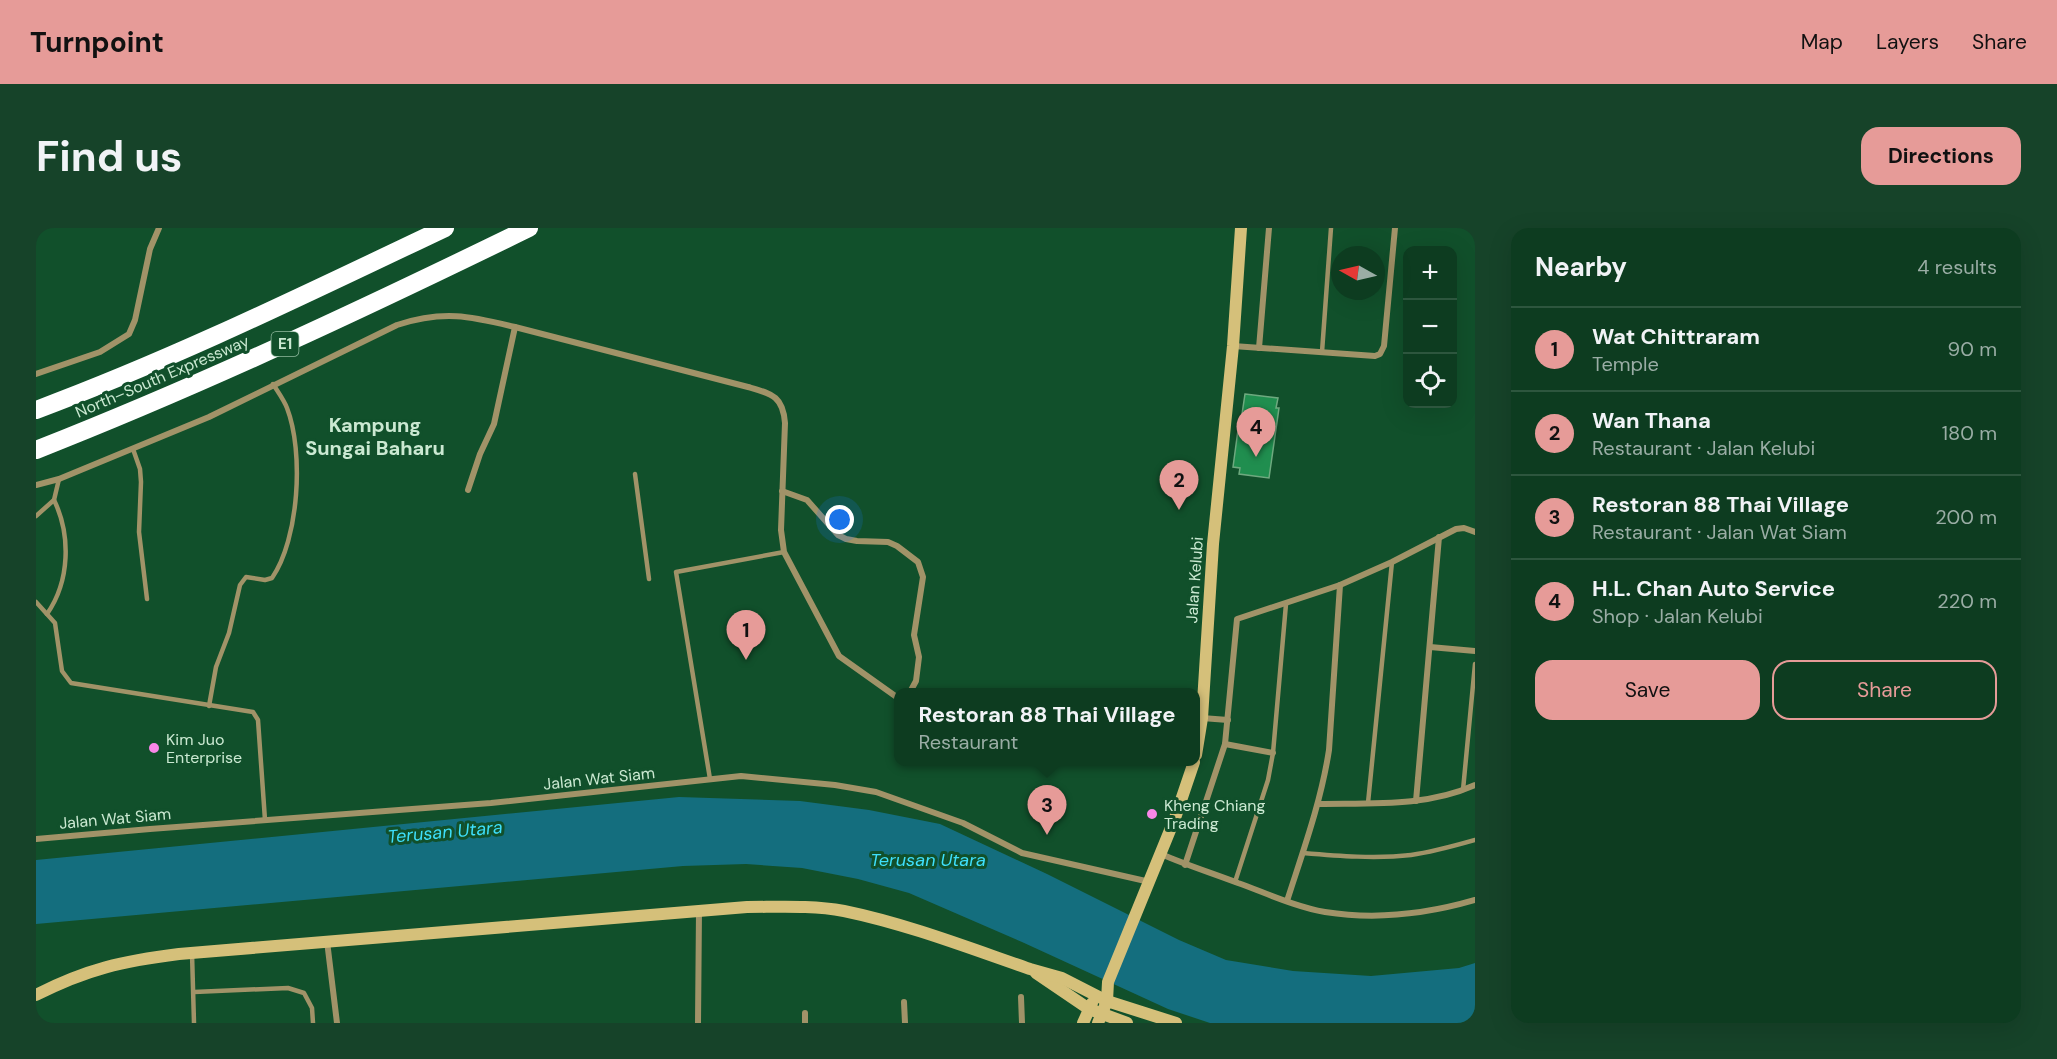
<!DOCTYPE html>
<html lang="en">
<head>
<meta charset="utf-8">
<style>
  :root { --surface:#0d3c20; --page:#164329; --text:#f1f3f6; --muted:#9aada5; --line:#2d563e; --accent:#e69b98 }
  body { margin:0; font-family:"DM Sans",sans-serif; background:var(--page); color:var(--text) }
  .controls { position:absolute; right:18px; top:18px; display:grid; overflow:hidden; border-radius:12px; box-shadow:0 6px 24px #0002 }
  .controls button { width:54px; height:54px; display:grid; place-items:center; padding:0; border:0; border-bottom:2px solid var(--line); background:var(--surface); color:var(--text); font:30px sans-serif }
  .compass { position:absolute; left:1295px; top:18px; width:54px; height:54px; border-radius:50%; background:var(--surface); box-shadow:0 6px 24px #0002; rotate:278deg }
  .you { position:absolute; left:804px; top:292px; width:21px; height:21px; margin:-15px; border:4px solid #fff; border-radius:50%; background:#1a73e8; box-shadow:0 0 0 9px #1a73e833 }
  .badge { display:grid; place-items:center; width:39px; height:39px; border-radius:50%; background:var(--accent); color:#111; font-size:20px; font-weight:700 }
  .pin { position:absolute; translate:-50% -50px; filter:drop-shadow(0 2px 3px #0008) }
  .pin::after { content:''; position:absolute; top:32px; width:21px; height:18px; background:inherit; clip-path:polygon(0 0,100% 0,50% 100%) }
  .popup { position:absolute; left:858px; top:460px; width:306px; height:78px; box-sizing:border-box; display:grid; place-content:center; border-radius:12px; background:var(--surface); filter:drop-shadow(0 2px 4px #0005); font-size:20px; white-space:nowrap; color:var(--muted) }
  .popup b { font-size:22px; color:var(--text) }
  .popup::after { content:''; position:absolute; left:50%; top:100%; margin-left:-12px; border:12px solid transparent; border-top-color:var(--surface) }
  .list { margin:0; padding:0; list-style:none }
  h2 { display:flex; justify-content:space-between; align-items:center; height:78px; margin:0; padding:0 24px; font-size:26px }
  h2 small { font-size:20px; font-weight:400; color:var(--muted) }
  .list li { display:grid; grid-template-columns:39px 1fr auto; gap:18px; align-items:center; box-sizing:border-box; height:84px; padding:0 24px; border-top:2px solid var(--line) }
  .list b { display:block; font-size:22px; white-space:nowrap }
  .list p { margin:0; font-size:20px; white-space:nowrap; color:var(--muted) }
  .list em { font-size:20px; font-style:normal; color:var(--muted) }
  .actions { display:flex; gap:12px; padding:18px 24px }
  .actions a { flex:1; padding:14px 0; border:2px solid var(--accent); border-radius:18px; text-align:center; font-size:21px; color:var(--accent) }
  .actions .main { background:var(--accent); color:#111 }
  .icon { flex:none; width:33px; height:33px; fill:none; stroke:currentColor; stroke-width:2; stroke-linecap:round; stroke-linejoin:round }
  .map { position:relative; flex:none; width:1439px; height:795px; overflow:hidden; border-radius:18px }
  header { display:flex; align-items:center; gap:36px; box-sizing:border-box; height:84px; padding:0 30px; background:var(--accent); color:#111 }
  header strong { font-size:28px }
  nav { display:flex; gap:33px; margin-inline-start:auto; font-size:21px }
  .intro { display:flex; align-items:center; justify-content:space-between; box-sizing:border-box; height:144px; padding:0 36px }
  h1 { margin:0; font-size:42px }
  .button { padding:15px 27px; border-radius:18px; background:var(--accent); color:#111; font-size:21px; font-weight:700 }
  main { display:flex; gap:36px; padding:0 36px }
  aside { flex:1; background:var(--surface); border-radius:18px; box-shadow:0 6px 24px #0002 }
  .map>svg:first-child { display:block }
  .water { fill:#146e7e }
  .building { fill:#208e4f; stroke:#6ea97f; stroke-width:1.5 }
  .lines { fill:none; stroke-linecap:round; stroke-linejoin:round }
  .lane { stroke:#a19368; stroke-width:4.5 }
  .street { stroke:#a19368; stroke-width:6 }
  .secondary { stroke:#d5c07a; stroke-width:12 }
  .highway { stroke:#fff; stroke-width:18 }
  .poi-dot { fill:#f987e8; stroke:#11502b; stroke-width:2 }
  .labels { text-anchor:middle; stroke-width:6; stroke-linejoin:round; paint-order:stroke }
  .shield { fill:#11502b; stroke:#93bba0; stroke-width:1.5 }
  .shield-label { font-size:15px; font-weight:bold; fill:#cbe9d2 }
  .street-label { font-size:16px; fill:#cbe9d2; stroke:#11502b }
  .poi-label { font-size:16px; fill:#cbe9d2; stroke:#11502b; text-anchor:start }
  .water-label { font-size:18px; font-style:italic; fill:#3edffb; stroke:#11502b }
  .quarter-label { font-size:20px; font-weight:bold; fill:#cbe9d2; stroke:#11502b }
</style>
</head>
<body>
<header>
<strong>Turnpoint</strong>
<nav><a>Map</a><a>Layers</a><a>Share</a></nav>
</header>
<div class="intro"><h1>Find us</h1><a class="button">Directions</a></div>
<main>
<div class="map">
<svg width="1439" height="795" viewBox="0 0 1439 795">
  <rect width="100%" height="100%" fill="#11502b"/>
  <!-- water -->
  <polygon class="water" points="643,569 764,573 833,582 904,596 1011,646 1143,712 1190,732 1257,743 1335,748 1423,740 1439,735 1439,795 1174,795 1132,781 986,714 873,665 822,651 766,640 710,636 647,638 0,696 0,632"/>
  <!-- building -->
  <polygon class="building" points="1209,166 1242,170 1240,180 1243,180 1233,250 1203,246 1204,240 1197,239 1202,202 1210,203 1211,194 1205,193"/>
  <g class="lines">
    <!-- lane -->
    <g class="lane">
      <polyline points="1286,124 1295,0"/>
      <polyline points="97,221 104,241 105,254 103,304 111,371"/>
      <polyline points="599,246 613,351"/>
      <polyline points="0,288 18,272 23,251"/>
      <polyline points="0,374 19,395 26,443 35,455 217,484 222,492 229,592"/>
      <path d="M11 386C34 353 35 307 18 272"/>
      <path d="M173 478 180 439 193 405 204 357 210 349 229 352 236 350C263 311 268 224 251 180 248 172 242 164 237 156"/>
      <polyline points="674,551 640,344 748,324"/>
      <polyline points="1427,562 1439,436"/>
      <polyline points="1332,575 1356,334"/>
      <path d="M1267 625C1302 628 1340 631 1375 627 1397 624 1418 618 1439 612"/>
      <polyline points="1199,654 1232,552 1237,525 1250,376"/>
      <polyline points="156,725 158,795"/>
      <polyline points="158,764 252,760 268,765 276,780 277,795"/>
    </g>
    <!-- street -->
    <g class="street">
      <polyline points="1436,0 1439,0"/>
      <polyline points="1197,118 1339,128 1344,126 1348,118 1359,0"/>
      <polyline points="1223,120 1233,0"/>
      <polyline points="0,146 64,124 93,106 99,92 114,21 123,0"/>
      <path d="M0 257 23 251 173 189 361 97C407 82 434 88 479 99L712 159C736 166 747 168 749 195L745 302 748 324 803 428 862 470"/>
      <polyline points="432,262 444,226 458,196 479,99"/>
      <polyline points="746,263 771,272 802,307 810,311 821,313 852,314 861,318 882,334 887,349 878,407 883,429 880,453 874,464"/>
      <polyline points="1394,419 1439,423"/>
      <polyline points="1166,490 1192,492"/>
      <polyline points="1189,516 1237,525"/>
      <polyline points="1380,573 1403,309"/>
      <path d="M1283 576C1335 575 1391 579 1439 557"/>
      <polyline points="0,611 114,601 455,575 705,548 799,557 840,564 927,595 986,625 1114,654"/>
      <path d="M1125 626C1150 637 1176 645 1202 655 1230 665 1260 679 1289 684 1339 692 1391 686 1439 672"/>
      <polyline points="1149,637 1189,516 1201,391 1304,357 1356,334 1420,301 1428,300 1439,304"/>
      <path d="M1251 673C1267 623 1285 574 1293 522L1304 357"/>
      <polyline points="291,713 301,795"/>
      <polyline points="985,769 986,795"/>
      <polyline points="868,774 869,795"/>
      <polyline points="662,795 663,683"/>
      <polyline points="769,795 769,785"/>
    </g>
    <!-- secondary -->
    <g class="secondary">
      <polyline points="1160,527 1166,490 1177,316 1197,118 1205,0"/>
      <polyline points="1000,745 1053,781 1091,795"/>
      <path d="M0 767C51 741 87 733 143 726L711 679C743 679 776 677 808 683 871 696 933 720 994 741L1026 750 1071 773 1140 795"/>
      <polyline points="1047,795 1056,775"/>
      <polyline points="1062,795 1071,773 1072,754 1139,590 1158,534"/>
    </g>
    <!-- highway -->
    <g class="highway">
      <path d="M0 182C140 130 274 64 409 0"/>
      <path d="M0 222C168 156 331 79 493 0"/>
    </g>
  </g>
  <!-- markers -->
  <g class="poi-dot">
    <circle cx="118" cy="520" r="6"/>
    <circle cx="1116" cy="586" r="6"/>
  </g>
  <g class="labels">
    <!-- shield labels -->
    <rect class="shield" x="235.5" y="104" width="27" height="24" rx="4.5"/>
    <g class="shield-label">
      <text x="249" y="121">E1</text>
    </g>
    <!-- street labels -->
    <g class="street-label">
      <text transform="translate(126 148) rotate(-23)" y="6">North–South Expressway</text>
      <text transform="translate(1158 352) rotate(-86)" y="6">Jalan Kelubi</text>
      <text transform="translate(563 550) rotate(-6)" y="6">Jalan Wat Siam</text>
      <text transform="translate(79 590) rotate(-5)" y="6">Jalan Wat Siam</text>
    </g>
    <!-- poi labels -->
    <g class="poi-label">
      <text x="130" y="517">Kim Juo<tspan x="130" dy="18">Enterprise</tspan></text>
      <text x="1128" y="583">Kheng Chiang<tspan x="1128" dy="18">Trading</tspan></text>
    </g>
    <!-- water labels -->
    <g class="water-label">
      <text transform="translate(409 604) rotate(-5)" y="6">Terusan Utara</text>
      <text x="892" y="638">Terusan Utara</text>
    </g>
    <!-- quarter labels -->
    <g class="quarter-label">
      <text x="339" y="204">Kampung<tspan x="339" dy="23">Sungai Baharu</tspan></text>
    </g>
  </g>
</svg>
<div class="controls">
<button>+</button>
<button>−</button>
<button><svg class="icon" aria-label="locate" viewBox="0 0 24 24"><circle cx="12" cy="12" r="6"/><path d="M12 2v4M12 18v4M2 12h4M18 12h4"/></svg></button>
</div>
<svg class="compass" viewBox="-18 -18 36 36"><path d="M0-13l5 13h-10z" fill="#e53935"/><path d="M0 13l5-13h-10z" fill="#9aada5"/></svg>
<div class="you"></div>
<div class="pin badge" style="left:710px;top:432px">1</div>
<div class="pin badge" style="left:1143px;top:282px">2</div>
<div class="pin badge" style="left:1011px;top:607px">3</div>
<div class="popup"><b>Restoran 88 Thai Village</b>Restaurant</div>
<div class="pin badge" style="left:1220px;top:229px">4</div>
</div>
<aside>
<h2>Nearby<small>4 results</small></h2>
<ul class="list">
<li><span class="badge">1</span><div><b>Wat Chittraram</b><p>Temple</p></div><em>90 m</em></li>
<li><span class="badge">2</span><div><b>Wan Thana</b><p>Restaurant · Jalan Kelubi</p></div><em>180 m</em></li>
<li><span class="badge">3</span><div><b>Restoran 88 Thai Village</b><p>Restaurant · Jalan Wat Siam</p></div><em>200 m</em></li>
<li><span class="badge">4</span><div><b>H.L. Chan Auto Service</b><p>Shop · Jalan Kelubi</p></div><em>220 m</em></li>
</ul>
<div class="actions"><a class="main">Save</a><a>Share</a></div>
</aside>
</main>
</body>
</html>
